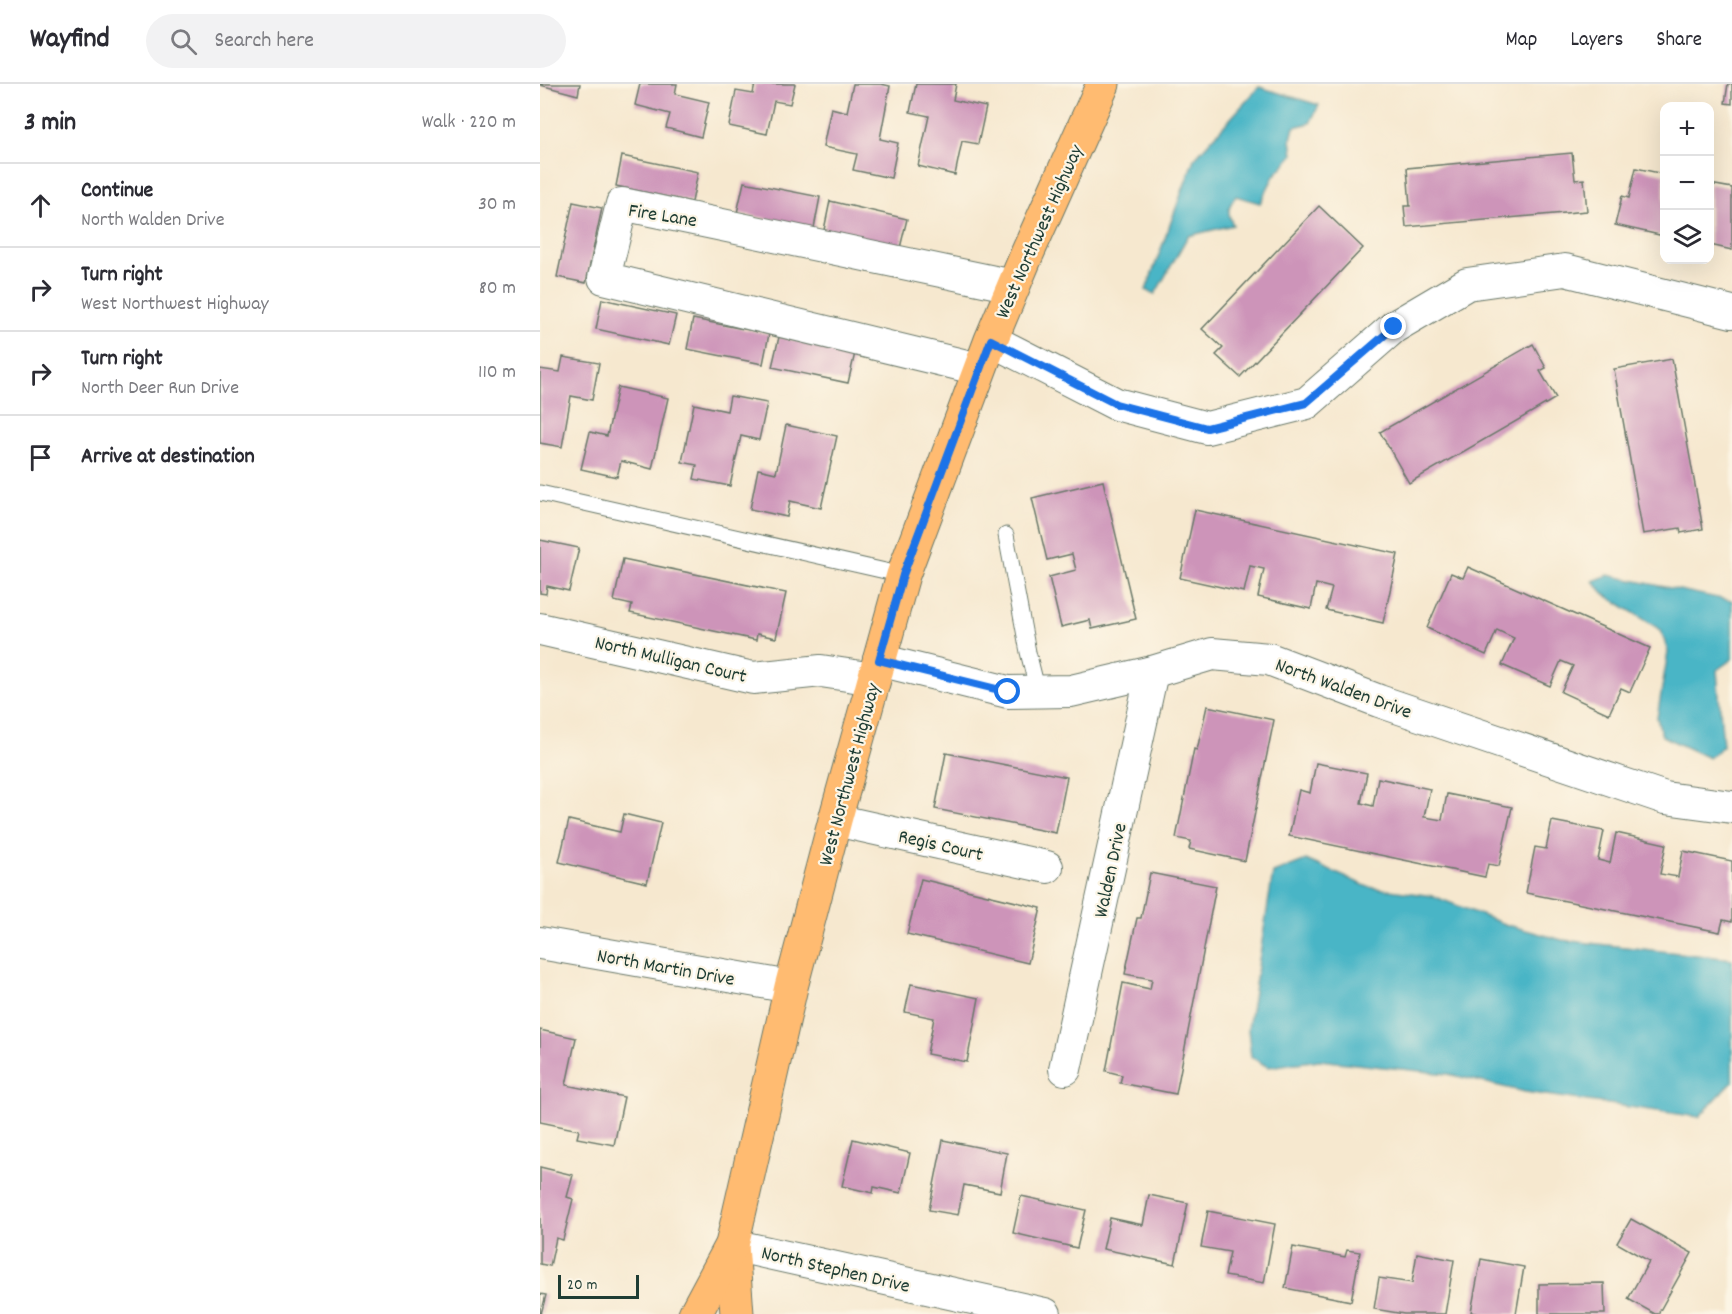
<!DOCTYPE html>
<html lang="en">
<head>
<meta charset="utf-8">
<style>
  :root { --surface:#fff; --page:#f2f2f3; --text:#2b2b33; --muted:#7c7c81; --line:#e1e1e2 }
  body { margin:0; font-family:Dekko,sans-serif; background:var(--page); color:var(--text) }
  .controls { position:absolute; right:18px; top:18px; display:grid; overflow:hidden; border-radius:12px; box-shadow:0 6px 24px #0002 }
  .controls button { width:54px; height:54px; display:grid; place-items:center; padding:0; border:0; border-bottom:2px solid var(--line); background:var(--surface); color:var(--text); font:30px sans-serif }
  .scale { position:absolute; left:18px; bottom:15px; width:81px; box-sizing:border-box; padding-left:6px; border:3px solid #1f3d34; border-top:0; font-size:16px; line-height:21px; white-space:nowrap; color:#1f3d34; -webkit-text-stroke:4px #fcf5e5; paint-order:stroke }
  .stop { position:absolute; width:18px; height:18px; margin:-14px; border:4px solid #1a73e8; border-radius:50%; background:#fff }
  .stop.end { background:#1a73e8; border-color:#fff; box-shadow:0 2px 6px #0008 }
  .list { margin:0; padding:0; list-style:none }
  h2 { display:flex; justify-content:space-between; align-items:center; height:78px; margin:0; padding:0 24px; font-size:26px }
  h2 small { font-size:20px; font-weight:400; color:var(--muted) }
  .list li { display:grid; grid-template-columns:39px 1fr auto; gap:18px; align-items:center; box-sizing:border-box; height:84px; padding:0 24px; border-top:2px solid var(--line) }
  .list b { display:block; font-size:22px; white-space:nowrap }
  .list p { margin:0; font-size:20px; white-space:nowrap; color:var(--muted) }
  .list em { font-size:20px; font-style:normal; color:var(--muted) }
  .icon { flex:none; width:33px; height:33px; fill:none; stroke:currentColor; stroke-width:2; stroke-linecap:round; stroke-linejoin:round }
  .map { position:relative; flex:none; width:1192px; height:1230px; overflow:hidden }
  header { display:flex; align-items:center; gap:36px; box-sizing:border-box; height:84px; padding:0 30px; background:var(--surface); border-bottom:2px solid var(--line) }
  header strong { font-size:28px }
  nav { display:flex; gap:33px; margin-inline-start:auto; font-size:21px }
  .search { width:420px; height:54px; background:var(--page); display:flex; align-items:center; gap:15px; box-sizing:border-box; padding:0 21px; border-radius:33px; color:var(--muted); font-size:22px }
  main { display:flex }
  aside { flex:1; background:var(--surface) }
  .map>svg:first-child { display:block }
  .water { fill:#49b5c6; stroke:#34797d; stroke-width:1.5 }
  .building { fill:#cd94b9 }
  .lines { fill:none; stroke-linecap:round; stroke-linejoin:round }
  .service-casing { stroke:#6a796a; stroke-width:17 }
  .minor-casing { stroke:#6a796a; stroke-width:34 }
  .primary-casing { stroke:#6a796a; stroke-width:35 }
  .service { stroke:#fff; stroke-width:15 }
  .minor { stroke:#fff; stroke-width:32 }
  .primary { stroke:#ffbb71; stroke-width:33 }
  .route { stroke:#1a73e8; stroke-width:8 }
  .labels { text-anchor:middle; stroke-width:4.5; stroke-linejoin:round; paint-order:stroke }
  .street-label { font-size:20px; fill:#1f3d34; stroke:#fcf5e5 }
</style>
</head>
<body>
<header>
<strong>Wayfind</strong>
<div class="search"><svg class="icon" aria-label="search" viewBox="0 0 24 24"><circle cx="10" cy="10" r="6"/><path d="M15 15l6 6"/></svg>Search here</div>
<nav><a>Map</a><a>Layers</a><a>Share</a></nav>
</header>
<main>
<aside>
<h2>3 min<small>Walk · 220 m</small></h2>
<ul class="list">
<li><svg class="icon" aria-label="ahead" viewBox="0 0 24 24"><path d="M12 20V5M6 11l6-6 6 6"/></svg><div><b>Continue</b><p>North Walden Drive</p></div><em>30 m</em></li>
<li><svg class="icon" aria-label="right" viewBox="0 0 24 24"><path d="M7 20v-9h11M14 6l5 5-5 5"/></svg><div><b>Turn right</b><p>West Northwest Highway</p></div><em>80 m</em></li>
<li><svg class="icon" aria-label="right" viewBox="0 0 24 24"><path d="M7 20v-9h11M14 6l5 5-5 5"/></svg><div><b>Turn right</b><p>North Deer Run Drive</p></div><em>110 m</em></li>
<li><svg class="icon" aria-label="arrive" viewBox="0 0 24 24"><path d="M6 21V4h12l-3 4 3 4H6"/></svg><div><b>Arrive at destination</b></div></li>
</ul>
</aside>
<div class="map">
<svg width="1192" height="1230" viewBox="0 0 1192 1230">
  <rect width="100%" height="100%" fill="#fcf5e5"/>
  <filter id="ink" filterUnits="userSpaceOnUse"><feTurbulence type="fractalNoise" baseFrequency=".0167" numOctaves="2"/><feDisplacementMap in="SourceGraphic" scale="12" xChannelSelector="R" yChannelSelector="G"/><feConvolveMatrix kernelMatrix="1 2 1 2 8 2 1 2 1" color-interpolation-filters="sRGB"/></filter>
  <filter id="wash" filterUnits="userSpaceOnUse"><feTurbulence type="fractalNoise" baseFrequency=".008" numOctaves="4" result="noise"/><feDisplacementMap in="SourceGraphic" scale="24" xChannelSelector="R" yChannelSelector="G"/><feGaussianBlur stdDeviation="1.35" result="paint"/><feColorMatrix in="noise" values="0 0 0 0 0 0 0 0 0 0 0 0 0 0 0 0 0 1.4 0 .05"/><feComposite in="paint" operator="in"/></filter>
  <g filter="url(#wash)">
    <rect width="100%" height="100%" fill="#f6e8cf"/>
    <!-- water -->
    <g class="water">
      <path d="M719 3 779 21 770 39 754 43 751 55 753 71 734 92 720 119 696 112C687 123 687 129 693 141L648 152 615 210 606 206 654 75Z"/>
      <polygon points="1068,491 1192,517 1192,575 1177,586 1183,662 1169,674 1122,652 1117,634 1128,568 1121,546 1065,511 1053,497"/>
      <polygon points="766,776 828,803 893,812 964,840 1022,856 1192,875 1192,998 1159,1033 985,1008 908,990 779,976 728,983 711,973 708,945 733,789"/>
    </g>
    <g id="blocks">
      <!-- building -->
      <g class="building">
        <polygon points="0,0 40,0 38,11 0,1"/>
        <polygon points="100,0 137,0 135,10 169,18 161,53 126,44 130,30 95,21"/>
        <polygon points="215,0 255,0 250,20 234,17 227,50 189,42 196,7 213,10"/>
        <polygon points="313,0 341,0 350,2 340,55 358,59 351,94 313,86 317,70 283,63 291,24 307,28"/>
        <polygon points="376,0 416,0 413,16 446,23 438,60 422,57 415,91 378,82 389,32 370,28"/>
        <polygon points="1188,0 1192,0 1192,20 1185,19"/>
        <polygon points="1032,69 1035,96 1044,95 1047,127 866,143 864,122 870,122 867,84"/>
        <polygon points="82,72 158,88 152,118 76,102"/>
        <polygon points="1096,84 1124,90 1124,152 1075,141 1082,112 1089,114"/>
        <polygon points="204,98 280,113 274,144 197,129"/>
        <polygon points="1170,100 1192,104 1192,166 1170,161"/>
        <polygon points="290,117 367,135 360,164 284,146"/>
        <polygon points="33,118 62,124 46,199 17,193"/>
        <polygon points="779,122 823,164 700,293 676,271 683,264 662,245"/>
        <polygon points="62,215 136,231 129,261 56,245"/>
        <polygon points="153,235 229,250 223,280 147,265"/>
        <polygon points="239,253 315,269 308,299 232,283"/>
        <polygon points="993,260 1006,284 1000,287 1016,314 869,399 840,348"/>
        <polygon points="23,273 59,279 52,316 31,312 22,363 0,359 0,285 20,288"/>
        <polygon points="1132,275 1163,445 1141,449 1140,444 1103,450 1074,285"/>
        <polygon points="78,303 128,314 112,385 81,377 77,393 41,385 50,348 67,352"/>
        <polygon points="190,312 227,319 219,356 201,352 190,402 154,395 157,381 142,378 154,320 187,327"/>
        <polygon points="246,341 297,352 281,424 250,417 247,433 210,425 218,385 236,389"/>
        <polygon points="563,397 596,535 552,545 550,536 521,543 509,493 536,486 532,470 507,476 492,414"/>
        <polygon points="655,426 858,470 843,539 786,526 792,504 776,500 771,525 718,513 724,485 710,482 704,508 640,494"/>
        <polygon points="0,456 39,464 29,507 7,502 6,510 0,509"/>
        <polygon points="83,475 246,509 236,554 217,550 216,556 90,529 92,521 74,517"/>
        <polygon points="928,483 1110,564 1090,608 1081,604 1069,630 1021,608 1033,582 1021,577 1010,602 962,581 974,554 957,546 946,571 887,544 911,489 923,494"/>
        <polygon points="667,622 734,636 705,777 649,765 651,757 636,754 654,665 657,666"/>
        <polygon points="406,669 527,693 516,749 395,725"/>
        <polygon points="776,679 827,689 821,719 833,722 838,694 890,705 884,733 902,736 907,710 972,723 959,782 948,780 945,793 749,752 759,706 770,709"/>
        <polygon points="84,730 121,739 107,799 19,778 29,736 80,748"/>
        <polygon points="1012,737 1064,747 1058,776 1070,779 1076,749 1126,760 1120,790 1138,793 1143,767 1192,777 1192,838 1183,836 1180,848 986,809 995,763 1006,765"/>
        <polygon points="610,789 676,802 636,1010 580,999 582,991 566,987 583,899 610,905 612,895 585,890 597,834 601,834"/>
        <polygon points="381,795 501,824 488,879 367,850"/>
        <polygon points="371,900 439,914 427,978 387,970 394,934 365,928"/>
        <polygon points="0,946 36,954 26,1001 84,1013 74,1061 37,1054 39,1046 0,1038"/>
        <polygon points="313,1055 370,1069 361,1109 334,1103 333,1109 302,1102"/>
        <polygon points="403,1056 467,1069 460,1108 424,1101 418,1131 389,1126"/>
        <polygon points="0,1083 33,1091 27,1113 33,1115 23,1156 16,1154 10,1182 0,1180"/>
        <polygon points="609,1111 648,1119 635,1180 563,1165 570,1134 603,1141"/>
        <polygon points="481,1112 546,1126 537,1164 473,1149"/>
        <polygon points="668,1127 735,1140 724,1199 685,1192 690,1168 661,1163"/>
        <polygon points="1091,1135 1152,1169 1118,1230 1115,1230 1088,1215 1109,1177 1077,1159"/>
        <polygon points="753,1163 805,1173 807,1166 820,1168 811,1217 745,1204"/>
        <polygon points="877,1169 914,1176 905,1230 864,1230 834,1225 839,1194 872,1199"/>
        <polygon points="941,1175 984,1183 976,1230 939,1230 931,1228"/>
        <polygon points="1064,1199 1065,1230 999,1230 999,1200"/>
        <polygon points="0,1210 6,1211 1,1230 0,1230"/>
      </g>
    </g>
  </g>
  <g filter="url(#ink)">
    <use href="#blocks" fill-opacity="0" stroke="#6a796a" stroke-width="1.5"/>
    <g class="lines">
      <defs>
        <g id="service">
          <polyline points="0,409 363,491"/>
          <polyline points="466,451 488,568 498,608"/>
        </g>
        <g id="minor">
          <polyline points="451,256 576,320 667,344 767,319 854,243 927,200 1025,186 1192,228"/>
          <polyline points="439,285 64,194 82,120 473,202"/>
          <polyline points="0,545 213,594 281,587 334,595"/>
          <polyline points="339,576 468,608 531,607 612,588 672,570 729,575 839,617 1125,714 1192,723"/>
          <polyline points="295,736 507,783"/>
          <polyline points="0,859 251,903"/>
          <polyline points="525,985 612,588"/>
          <polyline points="192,1161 505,1230"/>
        </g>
        <g id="primary">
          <polyline points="192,1161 197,1230"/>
          <polyline points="155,1230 192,1161 251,903 295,736 363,491 451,256 487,170 563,0"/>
        </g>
      </defs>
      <!-- service casing -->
      <use href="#service" class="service-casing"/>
      <!-- minor casing -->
      <use href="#minor" class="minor-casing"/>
      <!-- primary casing -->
      <use href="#primary" class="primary-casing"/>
      <!-- service -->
      <use href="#service" class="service"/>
      <!-- minor -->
      <use href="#minor" class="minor"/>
      <!-- primary -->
      <use href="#primary" class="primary"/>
    </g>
  </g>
  <g class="lines" filter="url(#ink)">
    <!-- route -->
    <polyline class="route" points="468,608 339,576 363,491 451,256 576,320 667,344 766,319 854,243"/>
  </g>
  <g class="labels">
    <!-- street labels -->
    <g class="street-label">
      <text transform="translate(123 130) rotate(9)" y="7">Fire Lane</text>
      <text transform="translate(498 147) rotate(-66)" y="7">West Northwest Highway</text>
      <text transform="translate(131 574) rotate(13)" y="7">North Mulligan Court</text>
      <text transform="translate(804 603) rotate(20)" y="7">North Walden Drive</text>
      <text transform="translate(308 690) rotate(-75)" y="7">West Northwest Highway</text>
      <text transform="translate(401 760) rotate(13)" y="7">Regis Court</text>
      <text transform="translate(569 786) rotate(-78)" y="7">Walden Drive</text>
      <text transform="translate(126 882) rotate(10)" y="7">North Martin Drive</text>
      <text transform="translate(296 1184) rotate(13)" y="7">North Stephen Drive</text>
    </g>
  </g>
</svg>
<div class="controls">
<button>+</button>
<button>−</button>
<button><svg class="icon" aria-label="layers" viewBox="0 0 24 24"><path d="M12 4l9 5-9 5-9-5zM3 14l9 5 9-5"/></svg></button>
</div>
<div class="scale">20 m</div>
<div class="stop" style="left:468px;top:608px"></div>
<div class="stop end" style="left:854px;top:243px"></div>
</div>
</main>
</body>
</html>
